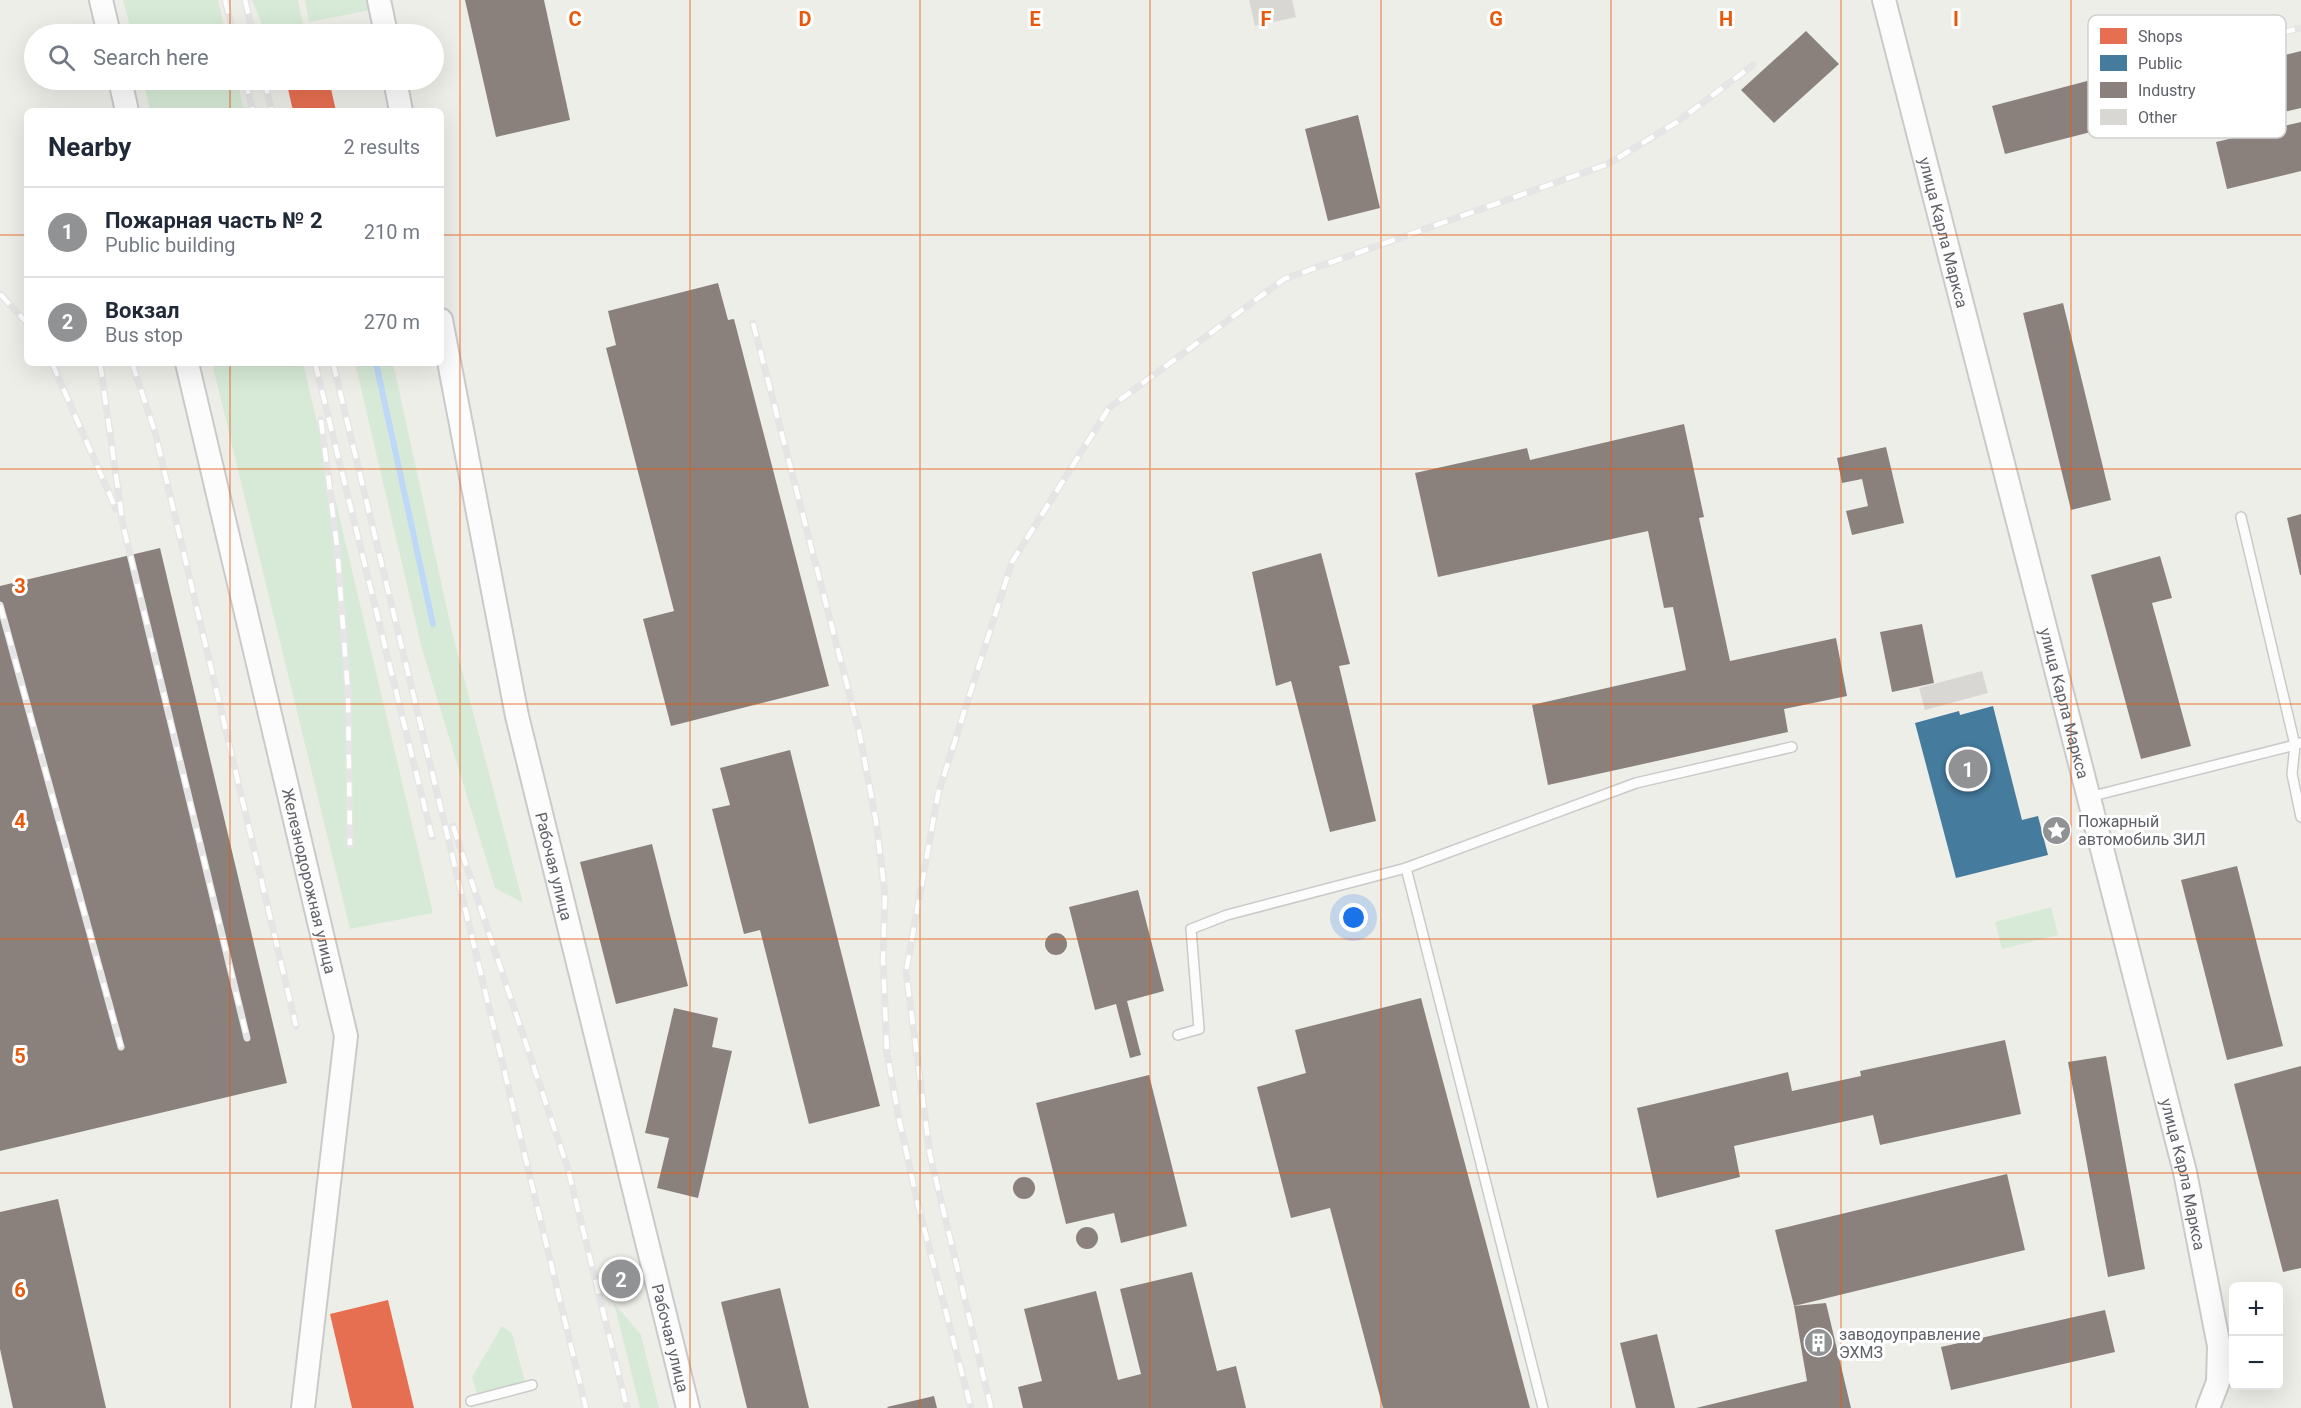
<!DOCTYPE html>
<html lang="en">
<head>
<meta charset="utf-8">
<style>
  :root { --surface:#fff; --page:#f2f2f3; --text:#1f2937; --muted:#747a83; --line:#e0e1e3; --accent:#909294 }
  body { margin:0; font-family:Roboto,sans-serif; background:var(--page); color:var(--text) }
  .controls { position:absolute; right:18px; bottom:18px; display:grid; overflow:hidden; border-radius:9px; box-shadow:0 6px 24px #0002 }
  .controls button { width:54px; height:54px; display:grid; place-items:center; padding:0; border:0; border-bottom:2px solid var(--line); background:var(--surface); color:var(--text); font:30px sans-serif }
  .you { position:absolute; left:1354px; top:918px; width:21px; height:21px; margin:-15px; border:4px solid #fff; border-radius:50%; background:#1a73e8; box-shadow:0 0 0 9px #1a73e833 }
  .badge { display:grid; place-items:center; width:39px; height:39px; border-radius:50%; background:var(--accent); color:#fff; font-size:20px; font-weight:700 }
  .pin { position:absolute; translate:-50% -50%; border:3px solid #fff; box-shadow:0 2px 6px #0006 }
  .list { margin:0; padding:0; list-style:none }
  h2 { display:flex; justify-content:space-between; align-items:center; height:78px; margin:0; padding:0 24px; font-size:26px }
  h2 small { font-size:20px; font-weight:400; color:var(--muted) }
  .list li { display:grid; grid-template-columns:39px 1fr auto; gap:18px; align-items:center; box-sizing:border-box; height:90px; padding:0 24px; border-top:2px solid var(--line) }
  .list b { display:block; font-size:22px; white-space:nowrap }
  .list p { margin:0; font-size:20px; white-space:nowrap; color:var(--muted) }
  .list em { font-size:20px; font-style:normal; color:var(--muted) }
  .icon { flex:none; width:33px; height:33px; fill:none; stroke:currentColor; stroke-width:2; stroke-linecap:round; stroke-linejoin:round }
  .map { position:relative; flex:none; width:2301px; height:1408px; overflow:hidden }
  .search { position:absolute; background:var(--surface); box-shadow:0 6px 24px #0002; left:24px; top:24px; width:420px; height:66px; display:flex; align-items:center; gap:15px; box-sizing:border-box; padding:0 21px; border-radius:33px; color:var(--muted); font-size:22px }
  .panel { position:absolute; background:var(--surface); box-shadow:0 6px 24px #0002; left:24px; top:108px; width:420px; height:258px; border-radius:9px }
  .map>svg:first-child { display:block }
  .green { fill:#d7ead7 }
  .shops { fill:#e76f51 }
  .public { fill:#457b9d }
  .industry { fill:#8a817c }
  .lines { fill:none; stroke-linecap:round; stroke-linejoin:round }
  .stream { stroke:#bed9f8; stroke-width:6 }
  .building { fill:#d8d7d4 }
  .service-casing { stroke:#cacaca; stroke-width:12 }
  .tertiary-casing { stroke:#cacaca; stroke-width:26 }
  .service { stroke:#fcfcfc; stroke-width:9 }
  .tertiary { stroke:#fcfcfc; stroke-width:22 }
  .rail-casing { stroke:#e4e5e4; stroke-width:7 }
  .rail { stroke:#fff; stroke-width:4.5; stroke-dasharray:14; stroke-linecap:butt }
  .grid { fill:none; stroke:#e8590c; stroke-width:1.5; stroke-opacity:0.55 }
  .labels { text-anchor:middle; stroke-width:6; stroke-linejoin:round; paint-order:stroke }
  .street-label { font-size:16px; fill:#5e6167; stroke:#fff }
  .poi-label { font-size:16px; fill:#5e6167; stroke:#fff; text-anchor:start }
  .key { fill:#fff; stroke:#cfd0d1; stroke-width:1.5 }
  .key-label { font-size:16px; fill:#5e6167 }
  .grid-label { font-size:20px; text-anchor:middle; font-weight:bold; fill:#e8590c; stroke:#fff; stroke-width:6; stroke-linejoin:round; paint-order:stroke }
</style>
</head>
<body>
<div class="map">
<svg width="2301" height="1408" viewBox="0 0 2301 1408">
  <rect width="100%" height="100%" fill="#eeeee9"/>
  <!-- green -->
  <g class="green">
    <polygon points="123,0 218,0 226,34 132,34"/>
    <polygon points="252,0 298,0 305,34 266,34"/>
    <polygon points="305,0 368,0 371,10 309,22"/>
    <polygon points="143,80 237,80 244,111 150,111"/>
    <polygon points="212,363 303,363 433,913 350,929"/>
    <polygon points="355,363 393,363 452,632 523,903 495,888 422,649"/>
    <polygon points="2051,907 2058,935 2002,949 1995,922"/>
    <polygon points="614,1303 641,1335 659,1408 640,1408"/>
    <polygon points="502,1326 512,1333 525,1382 477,1394 472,1377"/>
  </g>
  <!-- shops -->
  <g class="shops">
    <polygon points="286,80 329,80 336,111 293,111"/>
    <polygon points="388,1300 414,1408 352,1408 330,1314"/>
  </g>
  <!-- public -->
  <polygon class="public" points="1993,706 2022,820 2038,816 2048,855 1956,878 1915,723 1959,711 1960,715"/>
  <!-- industry -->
  <g class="industry">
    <polygon points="465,0 544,0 570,120 496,137"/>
    <polygon points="1806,31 1839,64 1774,123 1741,90"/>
    <polygon points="2301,51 2301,108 2212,129 2200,76"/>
    <polygon points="2129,70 2142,119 2005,154 1992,106"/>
    <polygon points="1358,115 1380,208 1328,221 1305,129"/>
    <polygon points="2301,122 2301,171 2227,189 2216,142"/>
    <polygon points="718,283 728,320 734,319 829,686 671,726 643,619 674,611 606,348 616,345 608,311"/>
    <polygon points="2063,303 2111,500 2071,510 2023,313"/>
    <polygon points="1684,424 1704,517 1699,518 1730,661 1836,638 1847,696 1784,709 1788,732 1548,785 1532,705 1686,670 1673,607 1664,608 1648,531 1438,577 1415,473 1527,448 1530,460"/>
    <polygon points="1886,447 1904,523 1852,535 1846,511 1868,506 1862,479 1842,483 1837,458"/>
    <polygon points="2301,514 2301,575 2300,575 2287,518"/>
    <polygon points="160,548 287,1083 0,1151 0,586"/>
    <polygon points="1321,553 1350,664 1339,666 1376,821 1330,832 1291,681 1276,686 1252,572"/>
    <polygon points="2160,556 2172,598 2152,603 2191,746 2141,759 2091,575"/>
    <polygon points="1922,624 1934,683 1892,692 1880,632"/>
    <polygon points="790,750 880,1106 809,1124 760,930 744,934 712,809 730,805 720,768"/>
    <polygon points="652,844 688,986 616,1004 580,862"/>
    <polygon points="2237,866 2283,1046 2227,1060 2181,880"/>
    <polygon points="1138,890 1164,991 1127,1001 1141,1055 1130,1058 1116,1004 1095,1010 1069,907"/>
    <circle cx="1056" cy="944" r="11"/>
    <polygon points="1421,998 1432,1040 1530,1408 1383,1408 1330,1208 1291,1218 1257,1087 1306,1073 1295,1030"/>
    <polygon points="674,1008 718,1018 712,1047 732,1051 698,1198 657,1188 669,1138 645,1133"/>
    <polygon points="2005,1040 2021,1114 1880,1145 1873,1115 1734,1146 1740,1177 1657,1198 1637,1108 1788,1072 1792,1091 1861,1076 1860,1071"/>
    <polygon points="2106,1056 2145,1269 2108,1277 2068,1062"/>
    <polygon points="2301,1066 2301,1268 2283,1272 2234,1084"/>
    <polygon points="1149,1075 1187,1226 1121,1243 1114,1213 1066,1224 1036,1103"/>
    <polygon points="2007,1174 2025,1250 1794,1306 1775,1230"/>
    <circle cx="1024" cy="1188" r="11"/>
    <polygon points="58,1199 106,1408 13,1408 0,1349 0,1212"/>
    <circle cx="1087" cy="1238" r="11"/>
    <polygon points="1192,1272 1217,1371 1236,1366 1246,1408 1023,1408 1018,1387 1042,1381 1024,1309 1096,1291 1118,1380 1141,1374 1120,1289"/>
    <polygon points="780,1288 809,1408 747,1408 721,1302"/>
    <polygon points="1826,1303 1851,1408 1696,1408 1807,1381 1794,1306"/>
    <polygon points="2105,1310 2115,1352 1951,1390 1941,1347"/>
    <polygon points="1657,1334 1675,1408 1636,1408 1620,1343"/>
    <polygon points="934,1396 937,1408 888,1408 887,1407"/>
  </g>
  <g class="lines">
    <!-- stream -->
    <polyline class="stream" points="376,363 433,624"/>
  </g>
  <!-- building -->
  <g class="building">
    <polygon points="1249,0 1292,0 1296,17 1255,26"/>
    <polygon points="1982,671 1988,693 1925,710 1919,688"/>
  </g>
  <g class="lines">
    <defs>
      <g id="service">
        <polyline points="2300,743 2295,745 2292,774 2301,817"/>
        <polyline points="2089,797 2295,745 2241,517"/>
        <polyline points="1178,1035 1199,1029 1191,929 1227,915 1406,868"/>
        <polyline points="471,1401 532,1385"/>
        <polyline points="1543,1408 1406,868 1636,783 1792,747"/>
      </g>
      <g id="tertiary">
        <polyline points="101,0 109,34"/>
        <polyline points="379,0 386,34"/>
        <path id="s1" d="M1884 0 2185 1172 2219 1346 2218 1382 2208 1408"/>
        <polyline points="120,80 127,111"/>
        <polyline points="395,80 401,111"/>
        <path id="s2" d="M441 320 517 716 688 1408"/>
        <path id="s3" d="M187 363 346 1036 303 1408"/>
      </g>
    </defs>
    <!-- service casing -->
    <use href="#service" class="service-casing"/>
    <!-- tertiary casing -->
    <use href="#tertiary" class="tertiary-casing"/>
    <!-- service -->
    <use href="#service" class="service"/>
    <!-- tertiary -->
    <use href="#tertiary" class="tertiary"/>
    <defs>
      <g id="rail">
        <polyline points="225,0 234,34"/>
        <polyline points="245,0 253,34"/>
        <polyline points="2145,66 2301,28"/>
        <polyline points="245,80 253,111"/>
        <polyline points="264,80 272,111"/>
        <polyline points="0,294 27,323"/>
        <polyline points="753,323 859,731 876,821 885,894 883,961 887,1053 899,1119 918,1205 971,1408"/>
        <polyline points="52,363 116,509"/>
        <polyline points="100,363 123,525 247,1038"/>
        <polyline points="132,363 155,432 296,1026"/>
        <polyline points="315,363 432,837"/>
        <polyline points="333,363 586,1408"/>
        <polyline points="321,420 337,546 348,694 350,845"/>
        <polyline points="0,605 121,1047"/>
        <polyline points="453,826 568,1169 627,1408"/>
        <polyline points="991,1408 930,1155 906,972 938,794 1012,562 1109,408 1284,279 1608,164 1677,122 1753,65"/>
      </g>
    </defs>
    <!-- rail casing -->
    <use href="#rail" class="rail-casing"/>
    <!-- rail -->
    <use href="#rail" class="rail"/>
  </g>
  <!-- grid -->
  <path class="grid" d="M230 0V34M460 0V1408M690 0V1408M920 0V1408M1150 0V1408M1381 0V1408M1611 0V1408M1841 0V1408M2071 0V1408M230 80V111M0 235H27M441 235H2301M230 363V1408M0 469H2301M0 704H2301M0 939H2301M0 1173H2301"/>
  <!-- icons -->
  <defs>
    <symbol id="sight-disc" viewBox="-11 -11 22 22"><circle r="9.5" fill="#909294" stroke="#fff"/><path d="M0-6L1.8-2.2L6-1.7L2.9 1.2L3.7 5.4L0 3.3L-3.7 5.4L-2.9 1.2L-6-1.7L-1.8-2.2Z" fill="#fff"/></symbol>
    <symbol id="building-disc" viewBox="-11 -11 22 22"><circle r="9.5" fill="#909294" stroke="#fff"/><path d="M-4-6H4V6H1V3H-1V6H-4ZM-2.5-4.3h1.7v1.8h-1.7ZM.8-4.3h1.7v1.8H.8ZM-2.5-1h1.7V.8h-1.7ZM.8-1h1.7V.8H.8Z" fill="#fff"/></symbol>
  </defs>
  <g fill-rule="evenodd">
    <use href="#sight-disc" x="2040" y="814" width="33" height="33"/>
    <use href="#building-disc" x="1802" y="1326" width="33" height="33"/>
  </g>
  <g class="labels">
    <!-- street labels -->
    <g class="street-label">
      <text dy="6" stroke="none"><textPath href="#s1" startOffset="240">улица Карла Маркса</textPath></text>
      <text dy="6" stroke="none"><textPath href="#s1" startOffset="726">улица Карла Маркса</textPath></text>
      <text dy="6" stroke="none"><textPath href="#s2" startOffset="558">Рабочая улица</textPath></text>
      <text dy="6" stroke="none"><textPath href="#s3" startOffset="532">Железнодорожная улица</textPath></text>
      <text dy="6" stroke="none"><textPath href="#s1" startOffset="1212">улица Карла Маркса</textPath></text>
      <text dy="6" stroke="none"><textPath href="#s2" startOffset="1044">Рабочая улица</textPath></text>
    </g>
    <!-- poi labels -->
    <g class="poi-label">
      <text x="2078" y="827">Пожарный<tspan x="2078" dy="18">автомобиль ЗИЛ</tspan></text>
      <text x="1839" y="1340">заводоуправление<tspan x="1839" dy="18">ЭХМЗ</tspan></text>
    </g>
  </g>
  <!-- legend -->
  <rect x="2088" y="15" width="198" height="123" rx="9" class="key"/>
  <rect x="2100" y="28" width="27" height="16" fill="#e76f51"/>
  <rect x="2100" y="55" width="27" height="16" fill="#457b9d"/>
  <rect x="2100" y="82" width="27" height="16" fill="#8a817c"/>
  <rect x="2100" y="109" width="27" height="16" fill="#d8d7d4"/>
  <g class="key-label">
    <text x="2138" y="42">Shops</text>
    <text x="2138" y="69">Public</text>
    <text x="2138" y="96">Industry</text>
    <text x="2138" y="123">Other</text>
  </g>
  <g class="grid-label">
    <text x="575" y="26">C</text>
    <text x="805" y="26">D</text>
    <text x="1035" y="26">E</text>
    <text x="1266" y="26">F</text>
    <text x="1496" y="26">G</text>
    <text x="1726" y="26">H</text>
    <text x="1956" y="26">I</text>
    <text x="20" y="593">3</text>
    <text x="20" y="828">4</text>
    <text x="20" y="1063">5</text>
    <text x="20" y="1297">6</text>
  </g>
</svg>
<div class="controls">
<button>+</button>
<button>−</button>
</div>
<div class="you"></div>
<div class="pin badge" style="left:1968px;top:769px">1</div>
<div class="pin badge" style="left:621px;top:1279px">2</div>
<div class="search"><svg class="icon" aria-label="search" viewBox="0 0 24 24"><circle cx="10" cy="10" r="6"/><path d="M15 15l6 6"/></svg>Search here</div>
<section class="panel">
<h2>Nearby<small>2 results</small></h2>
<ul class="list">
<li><span class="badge">1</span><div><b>Пожарная часть № 2</b><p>Public building</p></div><em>210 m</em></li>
<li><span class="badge">2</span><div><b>Вокзал</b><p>Bus stop</p></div><em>270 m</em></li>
</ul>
</section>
</div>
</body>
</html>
